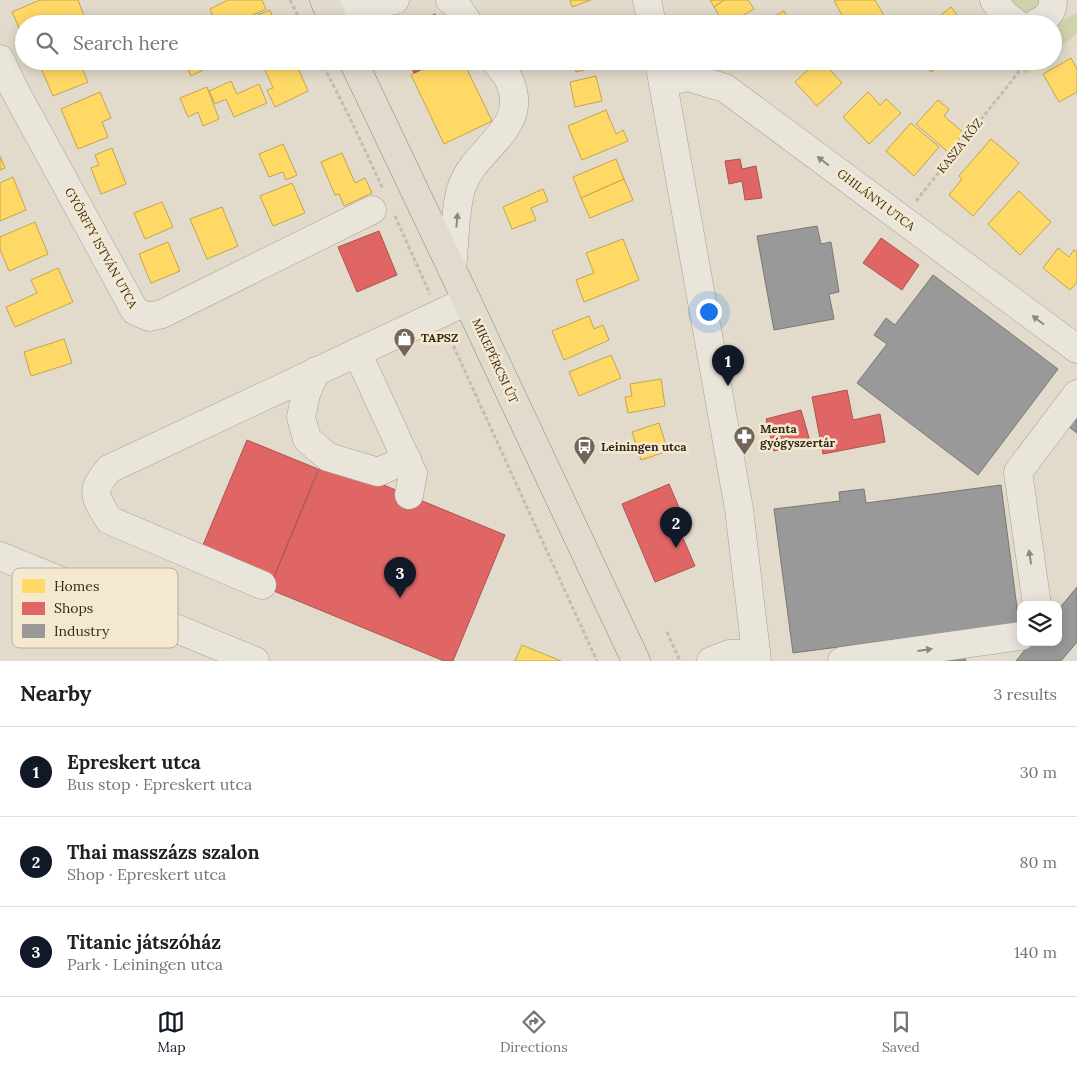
<!DOCTYPE html>
<html lang="en">
<head>
<meta charset="utf-8">
<style>
  :root { --surface:#fff; --page:#f2f2f2; --text:#202124; --muted:#757577; --line:#e0e0e0; --accent:#111827 }
  body { margin:0; font-family:Lora,serif; background:var(--page); color:var(--text) }
  .controls { position:absolute; right:15px; bottom:15px; display:grid; overflow:hidden; border-radius:10px; box-shadow:0 2px 12px #0003 }
  .controls button { width:45px; height:45px; display:grid; place-items:center; padding:0; border:0; border-bottom:1px solid var(--line); background:var(--surface); color:var(--text); font:25px sans-serif }
  .you { position:absolute; left:708px; top:311px; width:18px; height:18px; margin:-12px; border:4px solid #fff; border-radius:50%; background:#1a73e8; box-shadow:0 0 0 8px #1a73e833 }
  .badge { display:grid; place-items:center; width:32px; height:32px; border-radius:50%; background:var(--accent); color:#fff; font-size:16px; font-weight:700 }
  .pin { position:absolute; translate:-50% -41px; filter:drop-shadow(0 1px 2px #0008) }
  .pin::after { content:''; position:absolute; top:26px; width:18px; height:15px; background:inherit; clip-path:polygon(0 0,100% 0,50% 100%) }
  .list { margin:0; padding:0; list-style:none }
  h2 { display:flex; justify-content:space-between; align-items:center; height:65px; margin:0; padding:0 20px; font-size:21px }
  h2 small { font-size:16px; font-weight:400; color:var(--muted) }
  .list li { display:grid; grid-template-columns:32px 1fr auto; gap:15px; align-items:center; box-sizing:border-box; height:90px; padding:0 20px; border-top:1px solid var(--line) }
  .list b { display:block; font-size:19px; white-space:nowrap }
  .list p { margin:0; font-size:16px; white-space:nowrap; color:var(--muted) }
  .list em { font-size:16px; font-style:normal; color:var(--muted) }
  .icon { flex:none; width:28px; height:28px; fill:none; stroke:currentColor; stroke-width:2; stroke-linecap:round; stroke-linejoin:round }
  .map { position:relative; flex:none; width:1077px; height:661px; overflow:hidden }
  .search { position:absolute; background:var(--surface); box-shadow:0 2px 12px #0003; left:15px; right:15px; top:15px; height:55px; display:flex; align-items:center; gap:12px; box-sizing:border-box; padding:0 18px; border-radius:28px; color:var(--muted); font-size:19px }
  .sheet { height:335px; background:var(--surface) }
  nav { display:flex; justify-content:space-around; align-items:center; box-sizing:border-box; height:70px; border-top:1px solid var(--line); background:var(--surface); font-size:14px; color:var(--muted) }
  nav a { display:grid; justify-items:center; gap:2px }
  nav .on { color:var(--accent) }
  .map>svg:first-child { display:block }
  .green { fill:#d1d1ac }
  .homes { fill:#ffd966; stroke:#c2a450 }
  .shops { fill:#e06666; stroke:#ac5350 }
  .industry { fill:#999; stroke:#7b7774 }
  .lines { fill:none; stroke-linecap:round; stroke-linejoin:round }
  .minor-casing { stroke:#a79f93; stroke-width:29 }
  .major-casing { stroke:#8c857a; stroke-width:29 }
  .path { stroke:#c2bcb2; stroke-width:3; stroke-dasharray:4 2.5; stroke-linecap:butt }
  .minor { stroke:#eae5db; stroke-width:28 }
  .major { stroke:#e1dbcd; stroke-width:28 }
  .oneway { fill:#8f867c }
  .labels { text-anchor:middle; stroke-width:5; stroke-linejoin:round; paint-order:stroke }
  .street-label { font-size:12px; fill:#34281c; stroke:#f4e9ce }
  .poi-label { font-size:12px; font-weight:bold; fill:#34281c; stroke:#f4e9ce; text-anchor:start }
  .key { fill:#f4e9ce; stroke:#baaf99; stroke-width:1 }
  .key-label { font-size:14px; fill:#34281c }
</style>
</head>
<body>
<div class="map">
<svg width="1077" height="661" viewBox="0 0 1077 661">
  <rect width="100%" height="100%" fill="#e2daca"/>
  <!-- green -->
  <g class="green">
    <polygon points="1005,0 1041,0 1040,7 1030,15 1023,14"/>
    <polygon points="1077,13 1077,34 1053,52 1053,25"/>
    <polygon points="1016,61 1042,61 1025,74"/>
  </g>
  <!-- homes -->
  <g class="homes">
    <polygon points="40,0 78,0 87,23 24,24 24,39 12,12"/>
    <polygon points="228,0 262,0 266,9 234,24 216,24 210,9"/>
    <polygon points="570,0 591,0 572,7"/>
    <polygon points="710,0 724,0 714,7"/>
    <polygon points="724,0 748,0 754,9 729,24 724,24 714,7"/>
    <polygon points="836,0 875,0 889,24 863,24 858,16 846,22 834,1"/>
    <polygon points="951,7 964,24 940,24 936,19"/>
    <polygon points="270,10 275,24 236,24"/>
    <polygon points="784,11 791,24 760,24"/>
    <polygon points="1071,58 1077,69 1077,92 1059,102 1043,74"/>
    <polygon points="38,61 79,61 88,82 53,96"/>
    <polygon points="184,61 214,61 215,64 191,76"/>
    <polygon points="261,61 295,61 308,91 275,107 267,90 273,88"/>
    <polygon points="439,61 463,61 492,121 444,144 411,75"/>
    <polygon points="574,61 616,61 616,62 576,72"/>
    <polygon points="817,61 822,61 842,83 817,106 795,82"/>
    <polygon points="922,61 945,61 931,72"/>
    <polygon points="596,76 602,101 575,107 570,82"/>
    <polygon points="231,81 237,94 259,84 267,103 234,117 226,99 215,104 209,91"/>
    <polygon points="207,87 219,119 203,126 198,112 188,117 180,98"/>
    <polygon points="100,92 111,118 102,122 108,137 78,149 61,109"/>
    <polygon points="868,92 880,105 886,99 901,113 869,144 843,117"/>
    <polygon points="938,100 949,109 944,116 964,133 948,152 916,124"/>
    <polygon points="606,110 616,134 623,130 628,141 582,160 568,126"/>
    <polygon points="911,123 939,147 914,176 886,151"/>
    <polygon points="991,139 1019,163 973,216 949,195 962,179 959,176"/>
    <polygon points="283,144 297,175 286,180 283,172 269,177 259,154"/>
    <polygon points="112,148 126,184 101,194 91,168 99,165 95,155"/>
    <polygon points="342,153 355,183 365,178 372,193 344,206 339,194 335,195 321,162"/>
    <polygon points="0,156 5,168 0,170"/>
    <polygon points="616,159 624,179 581,198 573,177"/>
    <polygon points="13,177 26,210 0,221 0,183"/>
    <polygon points="624,179 633,200 590,218 581,198"/>
    <polygon points="292,183 305,213 273,226 260,196"/>
    <polygon points="543,189 548,201 531,208 536,220 512,229 503,207"/>
    <polygon points="1019,191 1051,222 1020,255 988,224"/>
    <polygon points="162,202 173,227 145,239 134,213"/>
    <polygon points="222,207 238,246 207,259 190,219"/>
    <polygon points="35,222 48,254 9,271 0,249 0,237"/>
    <polygon points="623,239 639,280 584,302 576,280 594,273 586,253"/>
    <polygon points="168,242 180,271 151,283 139,254"/>
    <polygon points="1058,248 1069,257 1074,250 1077,252 1077,282 1070,290 1043,268"/>
    <polygon points="58,268 73,302 15,327 6,307 37,293 31,280"/>
    <polygon points="589,316 594,329 603,325 609,340 564,360 552,331"/>
    <polygon points="64,339 72,363 31,376 24,352"/>
    <polygon points="611,355 621,378 579,396 569,372"/>
    <polygon points="661,379 665,406 628,413 625,397 632,396 630,384"/>
    <polygon points="659,423 668,451 641,460 632,432"/>
    <polygon points="522,645 561,661 515,661"/>
  </g>
  <!-- shops -->
  <g class="shops">
    <polygon points="435,14 440,24 416,24"/>
    <polygon points="408,61 439,61 414,73"/>
    <polygon points="740,159 742,169 756,166 762,198 745,200 742,181 729,184 725,161"/>
    <polygon points="379,231 397,275 357,292 338,247"/>
    <polygon points="881,238 919,265 902,290 863,263"/>
    <polygon points="847,390 853,420 880,414 885,442 823,454 812,397"/>
    <polygon points="801,410 810,441 774,451 766,419"/>
    <polygon points="247,440 318,469 272,582 200,552"/>
    <polygon points="323,460 505,535 453,661 444,661 269,589"/>
    <polygon points="669,484 684,519 676,522 695,566 655,582 622,504"/>
  </g>
  <!-- industry -->
  <g class="industry">
    <polygon points="817,226 821,244 831,242 839,292 829,294 834,319 774,330 757,236"/>
    <polygon points="933,275 1058,369 978,475 857,383 887,344 874,335 886,318 895,325"/>
    <polygon points="1077,409 1077,433 1065,424"/>
    <polygon points="1001,485 1019,623 793,653 774,509 840,501 839,492 864,489 866,503"/>
    <polygon points="1077,587 1077,642 1061,661 1016,661 1031,642 1058,642 1058,610"/>
    <polygon points="963,653 966,661 942,661"/>
  </g>
  <g class="lines">
    <defs>
      <g id="minor">
        <polyline points="341,0 359,7 395,0"/>
        <polyline points="450,0 454,2 469,24"/>
        <polyline points="647,0 652,24"/>
        <polyline points="994,0 1004,14 1017,24"/>
        <path d="M1035 24C1046 18 1053 14 1053 0"/>
        <polyline points="0,59 14,89 135,311 149,317 162,314 372,210"/>
        <polyline points="659,61 739,509 757,661"/>
        <polyline points="664,82 688,77 725,88 1077,349"/>
        <path d="M452 269C455 243 454 214 461 189 473 148 532 129 509 80 506 74 500 67 495 61"/>
        <polyline points="357,352 413,474 409,495"/>
        <polyline points="316,371 306,394 301,417 307,439 328,457 378,472 407,459"/>
        <polyline points="0,556 255,661"/>
        <path d="M262 585 109 520C94 495 90 492 109 469L467 301"/>
        <polyline points="1037,605 1018,472 1077,394"/>
        <polyline points="711,661 729,654 756,653"/>
        <polyline points="842,661 1021,636"/>
      </g>
      <g id="major">
        <polyline points="324,0 335,24"/>
        <polyline points="353,61 452,269 636,661"/>
      </g>
    </defs>
    <!-- minor casing -->
    <use href="#minor" class="minor-casing"/>
    <!-- major casing -->
    <use href="#major" class="major-casing"/>
    <!-- path -->
    <g class="path">
      <polyline points="290,0 302,24"/>
      <polyline points="321,61 349,116 383,189"/>
      <polyline points="916,201 1018,73 1024,61"/>
      <polyline points="395,216 430,294"/>
      <polyline points="448,334 597,661"/>
      <polyline points="667,632 680,661"/>
    </g>
    <!-- minor -->
    <use href="#minor" class="minor"/>
    <!-- major -->
    <use href="#major" class="major"/>
  </g>
  <!-- one-way arrows -->
  <defs><path id="oneway-solid" d="M-6-.8H1V-3.2L6.5 0L1 3.2V.8H-6Z" transform="scale(1.25)"/></defs>
  <g class="oneway">
    <use href="#oneway-solid" transform="translate(823 161) rotate(-143)"/>
    <use href="#oneway-solid" transform="translate(457 220) rotate(-85)"/>
    <use href="#oneway-solid" transform="translate(1038 320) rotate(-143)"/>
    <use href="#oneway-solid" transform="translate(1030 557) rotate(-98)"/>
    <use href="#oneway-solid" transform="translate(925 650) rotate(-8)"/>
  </g>
  <!-- icons -->
  <defs>
    <symbol id="shop-pin" viewBox="-11 -11 22 30"><path d="M0 17L-7.5 6A9.5 9.5 0 1 1 7.5 6Z" fill="#716659" stroke="#f4e9ce"/><path d="M-5-2.5h2.3a2.7 3.5 0 0 1 5.4 0H5L5.5 6h-11ZM-1.5-2.5h3a1.5 2.3 0 0 0-3 0Z" fill="#fff"/></symbol>
    <symbol id="pharmacy-pin" viewBox="-11 -11 22 30"><path d="M0 17L-7.5 6A9.5 9.5 0 1 1 7.5 6Z" fill="#716659" stroke="#f4e9ce"/><path d="M-2-6h4v4h4v4h-4v4h-4v-4h-4v-4h4Z" fill="#fff"/></symbol>
    <symbol id="bus-pin" viewBox="-11 -11 22 30"><path d="M0 17L-7.5 6A9.5 9.5 0 1 1 7.5 6Z" fill="#716659" stroke="#f4e9ce"/><path d="M-5-6H5V4H4V6H2V4H-2V6H-4V4H-5ZM-3.5-4V0h7V-4ZM-3.5 1.2v1.5H-2V1.2ZM2 1.2v1.5H3.5V1.2Z" fill="#fff"/></symbol>
  </defs>
  <g fill-rule="evenodd">
    <use href="#shop-pin" x="392" y="326" width="25" height="34"/>
    <use href="#pharmacy-pin" x="732" y="424" width="25" height="34"/>
    <use href="#bus-pin" x="572" y="434" width="25" height="34"/>
  </g>
  <g class="labels">
    <!-- street labels -->
    <g class="street-label">
      <text transform="translate(960 146) rotate(-52)" y="4">KASZA KÖZ</text>
      <text transform="translate(876 200) rotate(37)" y="4">GHILÁNYI UTCA</text>
      <text transform="translate(101 248) rotate(61)" y="4">GYÖRFFY ISTVÁN UTCA</text>
      <text transform="translate(495 361) rotate(65)" y="4">MIKEPÉRCSI ÚT</text>
    </g>
    <!-- poi labels -->
    <g class="poi-label">
      <text x="421" y="342">TAPSZ</text>
      <text x="760" y="433">Menta<tspan x="760" dy="14">gyógyszertár</tspan></text>
      <text x="601" y="451">Leiningen utca</text>
    </g>
  </g>
  <!-- legend -->
  <rect x="12" y="568" width="166" height="80" rx="8" class="key"/>
  <rect x="22" y="579" width="23" height="14" fill="#ffd966"/>
  <rect x="22" y="602" width="23" height="13" fill="#e06666"/>
  <rect x="22" y="624" width="23" height="14" fill="#999"/>
  <g class="key-label">
    <text x="54" y="591">Homes</text>
    <text x="54" y="613">Shops</text>
    <text x="54" y="636">Industry</text>
  </g>
</svg>
<div class="controls">
<button><svg class="icon" aria-label="layers" viewBox="0 0 24 24"><path d="M12 4l9 5-9 5-9-5zM3 14l9 5 9-5"/></svg></button>
</div>
<div class="you"></div>
<div class="pin badge" style="left:728px;top:386px">1</div>
<div class="pin badge" style="left:676px;top:548px">2</div>
<div class="pin badge" style="left:400px;top:598px">3</div>
<div class="search"><svg class="icon" aria-label="search" viewBox="0 0 24 24"><circle cx="10" cy="10" r="6"/><path d="M15 15l6 6"/></svg>Search here</div>
</div>
<section class="sheet">
<h2>Nearby<small>3 results</small></h2>
<ul class="list">
<li><span class="badge">1</span><div><b>Epreskert utca</b><p>Bus stop · Epreskert utca</p></div><em>30 m</em></li>
<li><span class="badge">2</span><div><b>Thai masszázs szalon</b><p>Shop · Epreskert utca</p></div><em>80 m</em></li>
<li><span class="badge">3</span><div><b>Titanic játszóház</b><p>Park · Leiningen utca</p></div><em>140 m</em></li>
</ul>
</section>
<nav>
<a class="on"><svg class="icon" aria-label="map" viewBox="0 0 24 24"><path d="M3 6l6-2 6 2 6-2v14l-6 2-6-2-6 2zM9 4v14M15 6v14"/></svg>Map</a>
<a><svg class="icon" aria-label="directions" viewBox="0 0 24 24"><path d="M12 3l9 9-9 9-9-9zM9 14v-3h6M13 9l2 2-2 2"/></svg>Directions</a>
<a><svg class="icon" aria-label="saved" viewBox="0 0 24 24"><path d="M7 4h10v16l-5-4-5 4z"/></svg>Saved</a>
</nav>
</body>
</html>
